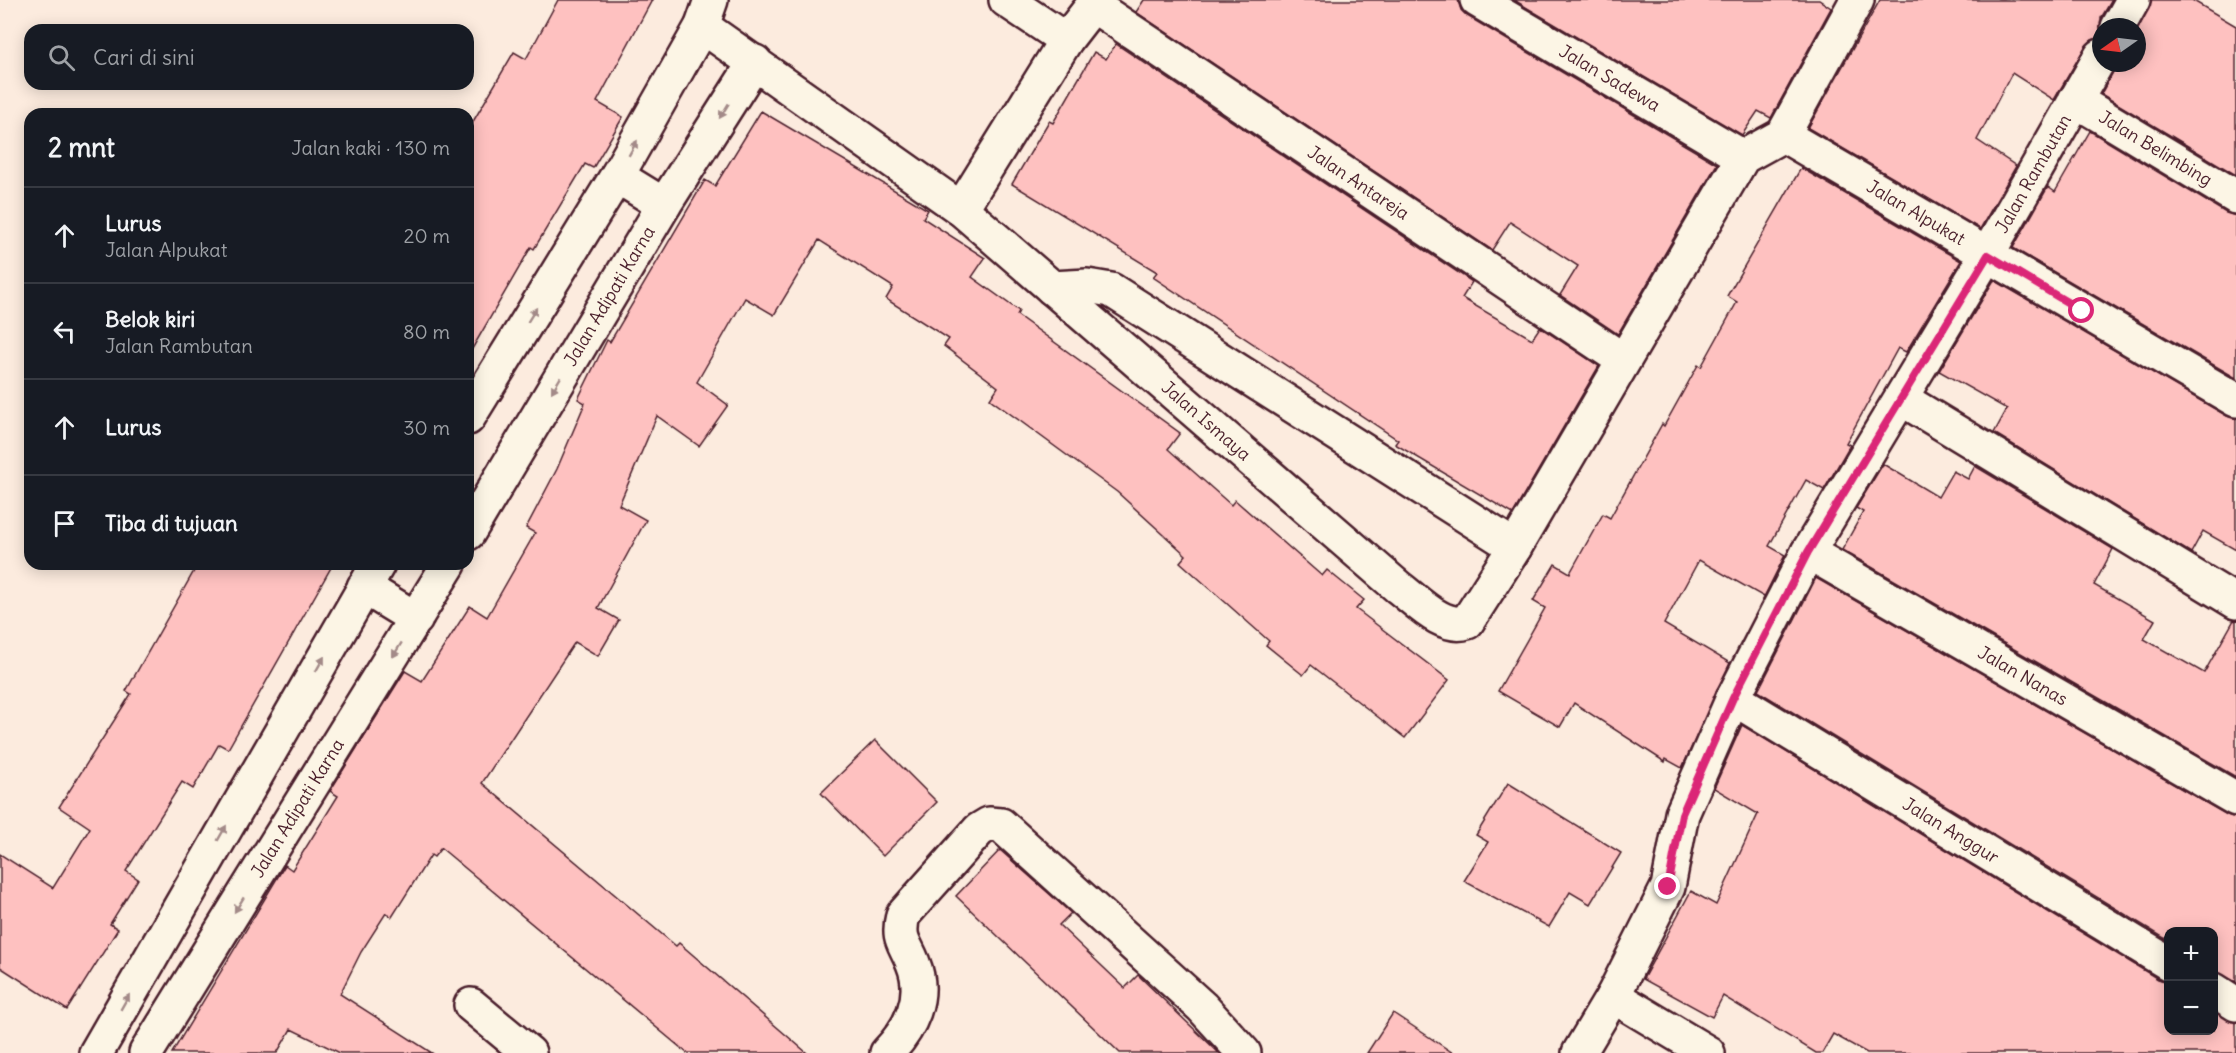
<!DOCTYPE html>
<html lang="id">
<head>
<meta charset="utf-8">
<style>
  :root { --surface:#171b24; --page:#20242c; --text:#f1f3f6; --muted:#9ea1a6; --line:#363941 }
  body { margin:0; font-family:Delius,sans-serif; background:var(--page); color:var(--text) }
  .controls { position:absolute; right:18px; bottom:18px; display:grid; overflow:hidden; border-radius:12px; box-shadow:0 3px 15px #0003 }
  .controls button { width:54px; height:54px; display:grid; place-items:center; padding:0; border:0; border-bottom:2px solid var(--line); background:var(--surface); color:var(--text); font:30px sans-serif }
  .compass { position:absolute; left:2092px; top:18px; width:54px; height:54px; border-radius:50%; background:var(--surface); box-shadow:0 3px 15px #0003; rotate:256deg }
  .stop { position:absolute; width:18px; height:18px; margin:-14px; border:4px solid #db2777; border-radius:50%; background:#fff }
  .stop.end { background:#db2777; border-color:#fff; box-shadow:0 2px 6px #0008 }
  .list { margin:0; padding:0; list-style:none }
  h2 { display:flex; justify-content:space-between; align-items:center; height:78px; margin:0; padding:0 24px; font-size:26px }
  h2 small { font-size:20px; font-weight:400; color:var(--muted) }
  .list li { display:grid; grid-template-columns:39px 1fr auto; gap:18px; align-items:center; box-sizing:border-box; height:96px; padding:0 24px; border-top:2px solid var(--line) }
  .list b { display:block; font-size:22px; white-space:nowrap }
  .list p { margin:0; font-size:20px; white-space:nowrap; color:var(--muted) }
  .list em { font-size:20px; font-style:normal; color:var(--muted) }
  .icon { flex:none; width:33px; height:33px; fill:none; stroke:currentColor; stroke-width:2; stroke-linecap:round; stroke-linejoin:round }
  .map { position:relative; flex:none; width:2236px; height:1053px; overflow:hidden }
  .search { position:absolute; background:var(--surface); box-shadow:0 3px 15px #0003; left:24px; top:24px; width:450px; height:66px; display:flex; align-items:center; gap:15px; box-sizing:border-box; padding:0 21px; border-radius:18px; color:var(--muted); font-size:22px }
  .panel { position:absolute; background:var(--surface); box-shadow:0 3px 15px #0003; left:24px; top:108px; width:450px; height:462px; border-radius:18px }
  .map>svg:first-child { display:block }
  .building { fill:#fec1c0; stroke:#4a1f2b; stroke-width:1.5 }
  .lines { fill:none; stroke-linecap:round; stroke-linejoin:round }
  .street-casing { stroke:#4a1f2b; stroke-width:38 }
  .street { stroke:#fcf5e5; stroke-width:33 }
  .oneway { fill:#a38a88 }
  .route { stroke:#db2777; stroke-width:8 }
  .labels { text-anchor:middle; stroke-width:6; stroke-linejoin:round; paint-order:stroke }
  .street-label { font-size:18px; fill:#4a1f2b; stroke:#fcf5e5 }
</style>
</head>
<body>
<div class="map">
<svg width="2236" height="1053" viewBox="0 0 2236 1053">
  <rect width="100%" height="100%" fill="#fcebde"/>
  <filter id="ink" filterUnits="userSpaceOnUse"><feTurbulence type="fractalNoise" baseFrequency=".0167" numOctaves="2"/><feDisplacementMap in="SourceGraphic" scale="12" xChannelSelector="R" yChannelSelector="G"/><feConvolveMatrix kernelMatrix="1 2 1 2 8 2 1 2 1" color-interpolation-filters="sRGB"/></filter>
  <g filter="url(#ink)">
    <!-- building -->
    <g class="building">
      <polygon points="558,0 652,0 597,102 623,117 593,168 585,164 534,249 531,247 468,356 468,130 514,52 526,59"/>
      <polygon points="1144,0 1458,0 1461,10 1467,16 1717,164 1618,334 1560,295 1578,266 1510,222 1492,250 1136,12"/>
      <polygon points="1514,0 1819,0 1831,8 1771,118 1758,111 1742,135"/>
      <polygon points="1880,0 2112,0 2101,18 2101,37 2092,40 2085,47 2054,100 2012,73 1977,140 2016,166 1980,229 1808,128"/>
      <polygon points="2152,0 2192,0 2236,26 2236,175 2101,94 2118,63 2137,63 2137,31"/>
      <polygon points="1116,44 1472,282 1462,298 1532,339 1540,327 1599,366 1513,514 1395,444 1398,440 1153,277 1157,272 1012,184 1049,121 1053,123 1094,52 1106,59"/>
      <polygon points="761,111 928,210 923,218 985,258 972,277 1019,311 1017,315 1180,433 1168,449 1231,505 1235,500 1322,576 1327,570 1364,600 1356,609 1449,680 1405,738 1311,665 1303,675 1266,645 1269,641 1180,562 1186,555 1117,492 990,399 998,387 944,346 949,339 886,299 893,287 819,240 774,315 745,298 697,382 728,405 699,446 657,416 619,505 646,520 598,608 619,620 598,656 575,642 482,783 676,946 679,943 807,1053 687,1053 441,848 434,857 431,855 392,917 386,913 361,952 340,994 432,1053 340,1053 291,1029 277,1053 172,1053 285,865 292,870 338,796 330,791 405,671 422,681 470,606 487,617 535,533 526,528 557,469 585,403 578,399 607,340 610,342 705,180 715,186"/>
      <polygon points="2090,131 2226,213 2236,216 2236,378 2013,248 2048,187 2055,192"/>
      <polygon points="1801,168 1961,261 1906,352 1898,348 1846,443 1850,445 1824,490 1806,480 1769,546 1785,555 1764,597 1699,560 1664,624 1730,663 1682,768 1666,759 1665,762 1574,703 1560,727 1498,691 1545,608 1533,601 1555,564 1570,573 1603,514 1610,518 1662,424 1664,426 1698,365 1701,367 1737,302 1727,296"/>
      <polygon points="1994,280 2227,416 2236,419 2236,550 2203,531 2191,553 1994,433 2007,409 1939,371"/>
      <polygon points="1883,464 1938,497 1953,471 1968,479 1975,466 2113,549 2094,585 2155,620 2144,639 2204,673 2234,620 2236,621 2236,777 1842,550 1863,512 1856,508"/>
      <polygon points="198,564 333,564 228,749 219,744 193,789 182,782 126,871 138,879 110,924 118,929 67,1010 0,967 0,854 53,888 90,828 59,807 131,694 126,691"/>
      <polygon points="1816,578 2227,815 2236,818 2236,982 2214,971 2214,932 2169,932 2169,941 1758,691"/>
      <polygon points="1742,725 2158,979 2169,982 2169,1030 2214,1030 2214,1012 2236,1023 2236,1053 1867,1053 1833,1034 1822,1053 1816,1053 1723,996 1712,1017 1643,979 1691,891 1716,905 1758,814 1714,788"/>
      <polygon points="875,740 937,802 883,856 821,793"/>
      <polygon points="1508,783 1621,853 1590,904 1570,892 1549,927 1464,881 1488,842 1476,835"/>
      <polygon points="1000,850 1071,913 1059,925 1125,988 1138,975 1219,1053 1120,1053 956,896"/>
      <polygon points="1393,1013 1453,1053 1367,1053"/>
    </g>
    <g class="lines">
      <defs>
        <g id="street">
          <polyline points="1006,0 1066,40"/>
          <path id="s1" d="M1477 0 1743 157"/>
          <path id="s2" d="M1094 6 1623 360"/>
          <polyline points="702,26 961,209 1066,40 1097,0"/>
          <polyline points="2118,27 2133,0"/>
          <path id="s3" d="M2075 100 2236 197"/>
          <path id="s4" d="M1783 135 2236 400"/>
          <polyline points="617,176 664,205"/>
          <path id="s5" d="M961 209 1398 587C1417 601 1443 630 1467 622L1515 547 1743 157 1783 135 1857 0"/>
          <polyline points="1052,288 1087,286 1111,290 1515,547"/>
          <polyline points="1902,399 2236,602"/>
          <polyline points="468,418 617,176 702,26 711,0"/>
          <path id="s6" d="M468 533 664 205 755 62"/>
          <path id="s7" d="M1808 552 2236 799"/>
          <polyline points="364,587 416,619"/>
          <path id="s8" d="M1733 698 2168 963"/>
          <polyline points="2214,990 2236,1004"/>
          <polyline points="1613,996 1708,1053"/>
          <polyline points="471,1005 529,1053"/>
          <polyline points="96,1053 378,564"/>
          <path id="s9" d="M146 1053 449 564"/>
          <path d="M887 1053C910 1029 927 997 913 963 905 942 897 940 903 915L979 830 989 824 1001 825 1202 1007 1244 1053"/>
          <path id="s10" d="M1579 1053 1613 996 1668 887 1682 814 1733 698 1808 552 1987 255 2101 56"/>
        </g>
      </defs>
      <!-- street casing -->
      <use href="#street" class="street-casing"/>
      <!-- street -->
      <use href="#street" class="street"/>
    </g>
    <!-- one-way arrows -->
    <defs><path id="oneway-solid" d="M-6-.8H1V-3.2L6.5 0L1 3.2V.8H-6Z" transform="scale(1.5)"/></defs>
    <g class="oneway">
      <use href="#oneway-solid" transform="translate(724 111) rotate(122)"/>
      <use href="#oneway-solid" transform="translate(633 148) rotate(-61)"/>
      <use href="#oneway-solid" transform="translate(532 315) rotate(-58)"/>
      <use href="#oneway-solid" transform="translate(556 385) rotate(121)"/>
      <use href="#oneway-solid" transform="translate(397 650) rotate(122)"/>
      <use href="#oneway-solid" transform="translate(320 664) rotate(-60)"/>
      <use href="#oneway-solid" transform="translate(222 833) rotate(-60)"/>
      <use href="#oneway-solid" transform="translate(239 905) rotate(122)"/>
      <use href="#oneway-solid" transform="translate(125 1002) rotate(-60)"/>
    </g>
  </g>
  <g class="lines" filter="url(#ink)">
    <!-- route -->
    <polyline class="route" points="1668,887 1682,814 1733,698 1808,552 1988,255 2082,311"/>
  </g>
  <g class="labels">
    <!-- street labels -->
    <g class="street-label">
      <text dy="6" stroke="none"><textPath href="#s1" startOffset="154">Jalan Sadewa</textPath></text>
      <text dy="6" stroke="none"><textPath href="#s3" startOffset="94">Jalan Belimbing</textPath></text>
      <text dy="6" stroke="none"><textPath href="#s10" startOffset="994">Jalan Rambutan</textPath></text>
      <text dy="6" stroke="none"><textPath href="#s2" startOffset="318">Jalan Antareja</textPath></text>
      <text dy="6" stroke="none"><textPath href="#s4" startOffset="154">Jalan Alpukat</textPath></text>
      <text dy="6" stroke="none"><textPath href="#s6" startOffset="276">Jalan Adipati Karna</textPath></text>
      <text dy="6" stroke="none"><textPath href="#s5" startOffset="324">Jalan Ismaya</textPath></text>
      <text dy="6" stroke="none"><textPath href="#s7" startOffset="248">Jalan Nanas</textPath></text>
      <text dy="6" stroke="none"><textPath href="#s9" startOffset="288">Jalan Adipati Karna</textPath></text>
      <text dy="6" stroke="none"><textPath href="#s8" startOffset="255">Jalan Anggur</textPath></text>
    </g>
  </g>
</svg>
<div class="controls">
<button>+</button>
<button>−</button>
</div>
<svg class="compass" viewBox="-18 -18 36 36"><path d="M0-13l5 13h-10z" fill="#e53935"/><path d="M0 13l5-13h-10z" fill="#9ea1a6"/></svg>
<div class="stop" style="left:2082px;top:311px"></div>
<div class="stop end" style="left:1668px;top:887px"></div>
<div class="search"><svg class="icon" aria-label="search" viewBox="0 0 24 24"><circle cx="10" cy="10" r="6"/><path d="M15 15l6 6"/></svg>Cari di sini</div>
<section class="panel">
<h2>2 mnt<small>Jalan kaki · 130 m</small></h2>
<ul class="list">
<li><svg class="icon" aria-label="ahead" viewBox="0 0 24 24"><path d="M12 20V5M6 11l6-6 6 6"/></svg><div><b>Lurus</b><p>Jalan Alpukat</p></div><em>20 m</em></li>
<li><svg class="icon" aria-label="left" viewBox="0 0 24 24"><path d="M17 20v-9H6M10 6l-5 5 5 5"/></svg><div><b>Belok kiri</b><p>Jalan Rambutan</p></div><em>80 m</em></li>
<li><svg class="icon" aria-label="ahead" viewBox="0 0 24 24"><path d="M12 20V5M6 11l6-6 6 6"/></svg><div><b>Lurus</b></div><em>30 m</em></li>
<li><svg class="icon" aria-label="arrive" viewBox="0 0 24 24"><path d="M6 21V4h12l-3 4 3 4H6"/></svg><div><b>Tiba di tujuan</b></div></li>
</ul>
</section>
</div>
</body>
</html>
